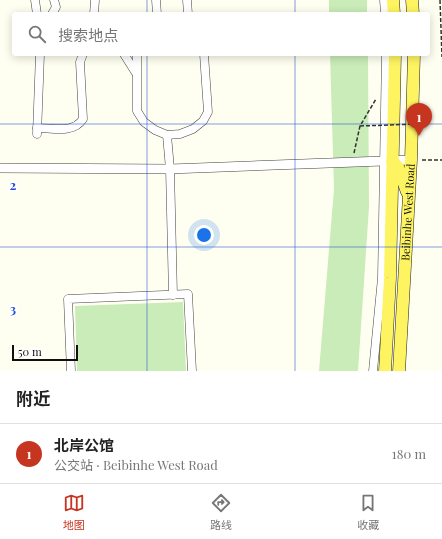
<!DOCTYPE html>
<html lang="zh">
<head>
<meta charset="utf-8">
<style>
  :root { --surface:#fff; --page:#f2f2f2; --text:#222; --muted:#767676; --line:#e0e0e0; --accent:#c63520 }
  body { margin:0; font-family:"Playfair Display","Noto Sans SC",serif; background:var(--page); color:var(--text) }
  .scale { position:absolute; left:12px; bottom:10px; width:66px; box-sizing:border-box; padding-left:4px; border:2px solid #0f0f0f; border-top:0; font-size:11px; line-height:14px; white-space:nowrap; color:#0f0f0f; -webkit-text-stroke:3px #fff; paint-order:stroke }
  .you { position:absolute; left:204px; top:235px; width:14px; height:14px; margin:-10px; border:3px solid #fff; border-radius:50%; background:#1a73e8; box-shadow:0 0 0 6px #1a73e833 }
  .badge { display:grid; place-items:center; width:26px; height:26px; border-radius:50%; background:var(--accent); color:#fff; font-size:13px; font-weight:700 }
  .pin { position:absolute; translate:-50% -33px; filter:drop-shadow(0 1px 2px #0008) }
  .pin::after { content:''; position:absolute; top:21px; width:14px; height:12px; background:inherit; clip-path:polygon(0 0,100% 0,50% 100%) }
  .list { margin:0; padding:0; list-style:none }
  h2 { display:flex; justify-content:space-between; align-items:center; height:52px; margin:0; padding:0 16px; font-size:17px }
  h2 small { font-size:13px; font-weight:400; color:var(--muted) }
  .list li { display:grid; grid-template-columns:26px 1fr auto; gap:12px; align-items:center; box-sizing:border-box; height:60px; padding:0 16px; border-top:1px solid var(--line) }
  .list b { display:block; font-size:15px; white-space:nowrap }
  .list p { margin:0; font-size:13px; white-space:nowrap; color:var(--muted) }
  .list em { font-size:13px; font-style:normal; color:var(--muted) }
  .icon { flex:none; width:22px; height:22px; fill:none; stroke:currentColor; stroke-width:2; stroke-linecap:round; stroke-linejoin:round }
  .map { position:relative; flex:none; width:442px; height:371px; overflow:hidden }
  .search { position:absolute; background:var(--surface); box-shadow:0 2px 10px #0003; left:12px; right:12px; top:12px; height:44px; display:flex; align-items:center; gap:10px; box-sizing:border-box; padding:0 14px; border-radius:4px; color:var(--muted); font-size:15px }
  .sheet { height:112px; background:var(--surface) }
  nav { display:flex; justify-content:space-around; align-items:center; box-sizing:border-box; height:56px; border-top:1px solid var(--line); background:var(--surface); font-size:11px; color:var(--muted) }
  nav a { display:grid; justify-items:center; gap:2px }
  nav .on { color:var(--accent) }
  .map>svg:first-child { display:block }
  .green { fill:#c9ecb8 }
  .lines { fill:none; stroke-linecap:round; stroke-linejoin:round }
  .minor-casing { stroke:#424242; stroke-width:9 }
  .tertiary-casing { stroke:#424242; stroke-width:10 }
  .primary-casing { stroke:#202020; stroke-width:13 }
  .path { stroke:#313131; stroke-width:1.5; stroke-dasharray:4 2; stroke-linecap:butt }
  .minor { stroke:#fff; stroke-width:8 }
  .tertiary { stroke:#fff; stroke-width:9 }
  .primary { stroke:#fef461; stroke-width:12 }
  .path-bridge { stroke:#313131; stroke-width:1.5; stroke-dasharray:4 2; stroke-linecap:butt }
  .grid { fill:none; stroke:#1d4ed8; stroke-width:1; stroke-opacity:0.55 }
  .labels { text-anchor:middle; stroke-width:4; stroke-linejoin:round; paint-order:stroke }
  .street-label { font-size:11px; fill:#0f0f0f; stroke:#fff }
  .grid-label { font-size:13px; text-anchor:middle; font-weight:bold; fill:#1d4ed8; stroke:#fff; stroke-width:4; stroke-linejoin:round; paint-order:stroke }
</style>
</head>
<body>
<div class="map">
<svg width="442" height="371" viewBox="0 0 442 371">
  <rect width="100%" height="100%" fill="#fffff1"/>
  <!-- green -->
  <g class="green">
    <rect x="329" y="0" width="38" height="14"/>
    <polygon points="330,54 368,54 369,207 358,371 319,371 334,189"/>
    <polygon points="183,302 186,371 77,371 75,306"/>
  </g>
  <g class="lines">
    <defs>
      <g id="minor">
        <polyline points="35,0 37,14"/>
        <polyline points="156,0 157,14"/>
        <polyline points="187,0 188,14"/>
        <polyline points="384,0 385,14"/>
        <polyline points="52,14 56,7 54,0"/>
        <polyline points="94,14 95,0"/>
        <polyline points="124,54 136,73"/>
        <polyline points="137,54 137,111 144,122 155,130 167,135 180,134 193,129 203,121 208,112 204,54"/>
        <path d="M37 128C53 128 73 134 83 119L80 62 83 54"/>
        <polyline points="37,134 40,54"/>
        <polyline points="167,135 170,169 173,295"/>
        <polyline points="71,371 68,299 188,294 192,371"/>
        <polyline points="373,371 382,278 386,54"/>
      </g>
      <polyline id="tertiary" points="0,168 170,169 411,160"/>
      <g id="primary">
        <polyline points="393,0 394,14"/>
        <polyline points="412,0 413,14"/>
        <polyline points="392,161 398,167 407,192"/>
        <polyline points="385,371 390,278 395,54"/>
        <path id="s1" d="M399 371 411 160 414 54"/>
      </g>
    </defs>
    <!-- minor casing -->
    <use href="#minor" class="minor-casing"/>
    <!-- tertiary casing -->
    <use href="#tertiary" class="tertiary-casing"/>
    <!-- primary casing -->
    <use href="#primary" class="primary-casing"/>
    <!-- path -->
    <g class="path">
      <polyline points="440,0 442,57"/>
      <polyline points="354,153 360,126 376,99"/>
      <polyline points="422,160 442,160"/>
    </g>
    <!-- minor -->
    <use href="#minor" class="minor"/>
    <!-- tertiary -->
    <use href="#tertiary" class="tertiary"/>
    <!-- primary -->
    <use href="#primary" class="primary"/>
    <!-- path-bridge -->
    <polyline class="path-bridge" points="360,126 418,124"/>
  </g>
  <!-- grid -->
  <path class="grid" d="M147 0V14M295 0V14M147 54V371M295 54V371M0 124H442M0 247H442"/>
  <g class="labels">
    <!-- street labels -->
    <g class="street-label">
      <text dy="4" stroke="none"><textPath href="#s1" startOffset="159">Beibinhe West Road</textPath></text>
    </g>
  </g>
  <g class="grid-label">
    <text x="13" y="190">2</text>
    <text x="13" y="314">3</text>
  </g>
</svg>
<div class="scale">50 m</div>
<div class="you"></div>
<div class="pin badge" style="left:419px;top:136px">1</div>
<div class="search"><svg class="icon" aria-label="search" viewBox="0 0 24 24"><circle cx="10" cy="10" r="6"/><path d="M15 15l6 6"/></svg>搜索地点</div>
</div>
<section class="sheet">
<h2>附近<small></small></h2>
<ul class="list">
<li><span class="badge">1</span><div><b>北岸公馆</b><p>公交站 · Beibinhe West Road</p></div><em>180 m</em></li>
</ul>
</section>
<nav>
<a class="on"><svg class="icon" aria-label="map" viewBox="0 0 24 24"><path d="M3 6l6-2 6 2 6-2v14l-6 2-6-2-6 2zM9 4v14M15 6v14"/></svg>地图</a>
<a><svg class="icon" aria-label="directions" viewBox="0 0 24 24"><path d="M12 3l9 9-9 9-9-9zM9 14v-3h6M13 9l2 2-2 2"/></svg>路线</a>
<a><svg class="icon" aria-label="saved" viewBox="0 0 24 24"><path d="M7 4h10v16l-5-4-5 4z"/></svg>收藏</a>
</nav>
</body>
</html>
